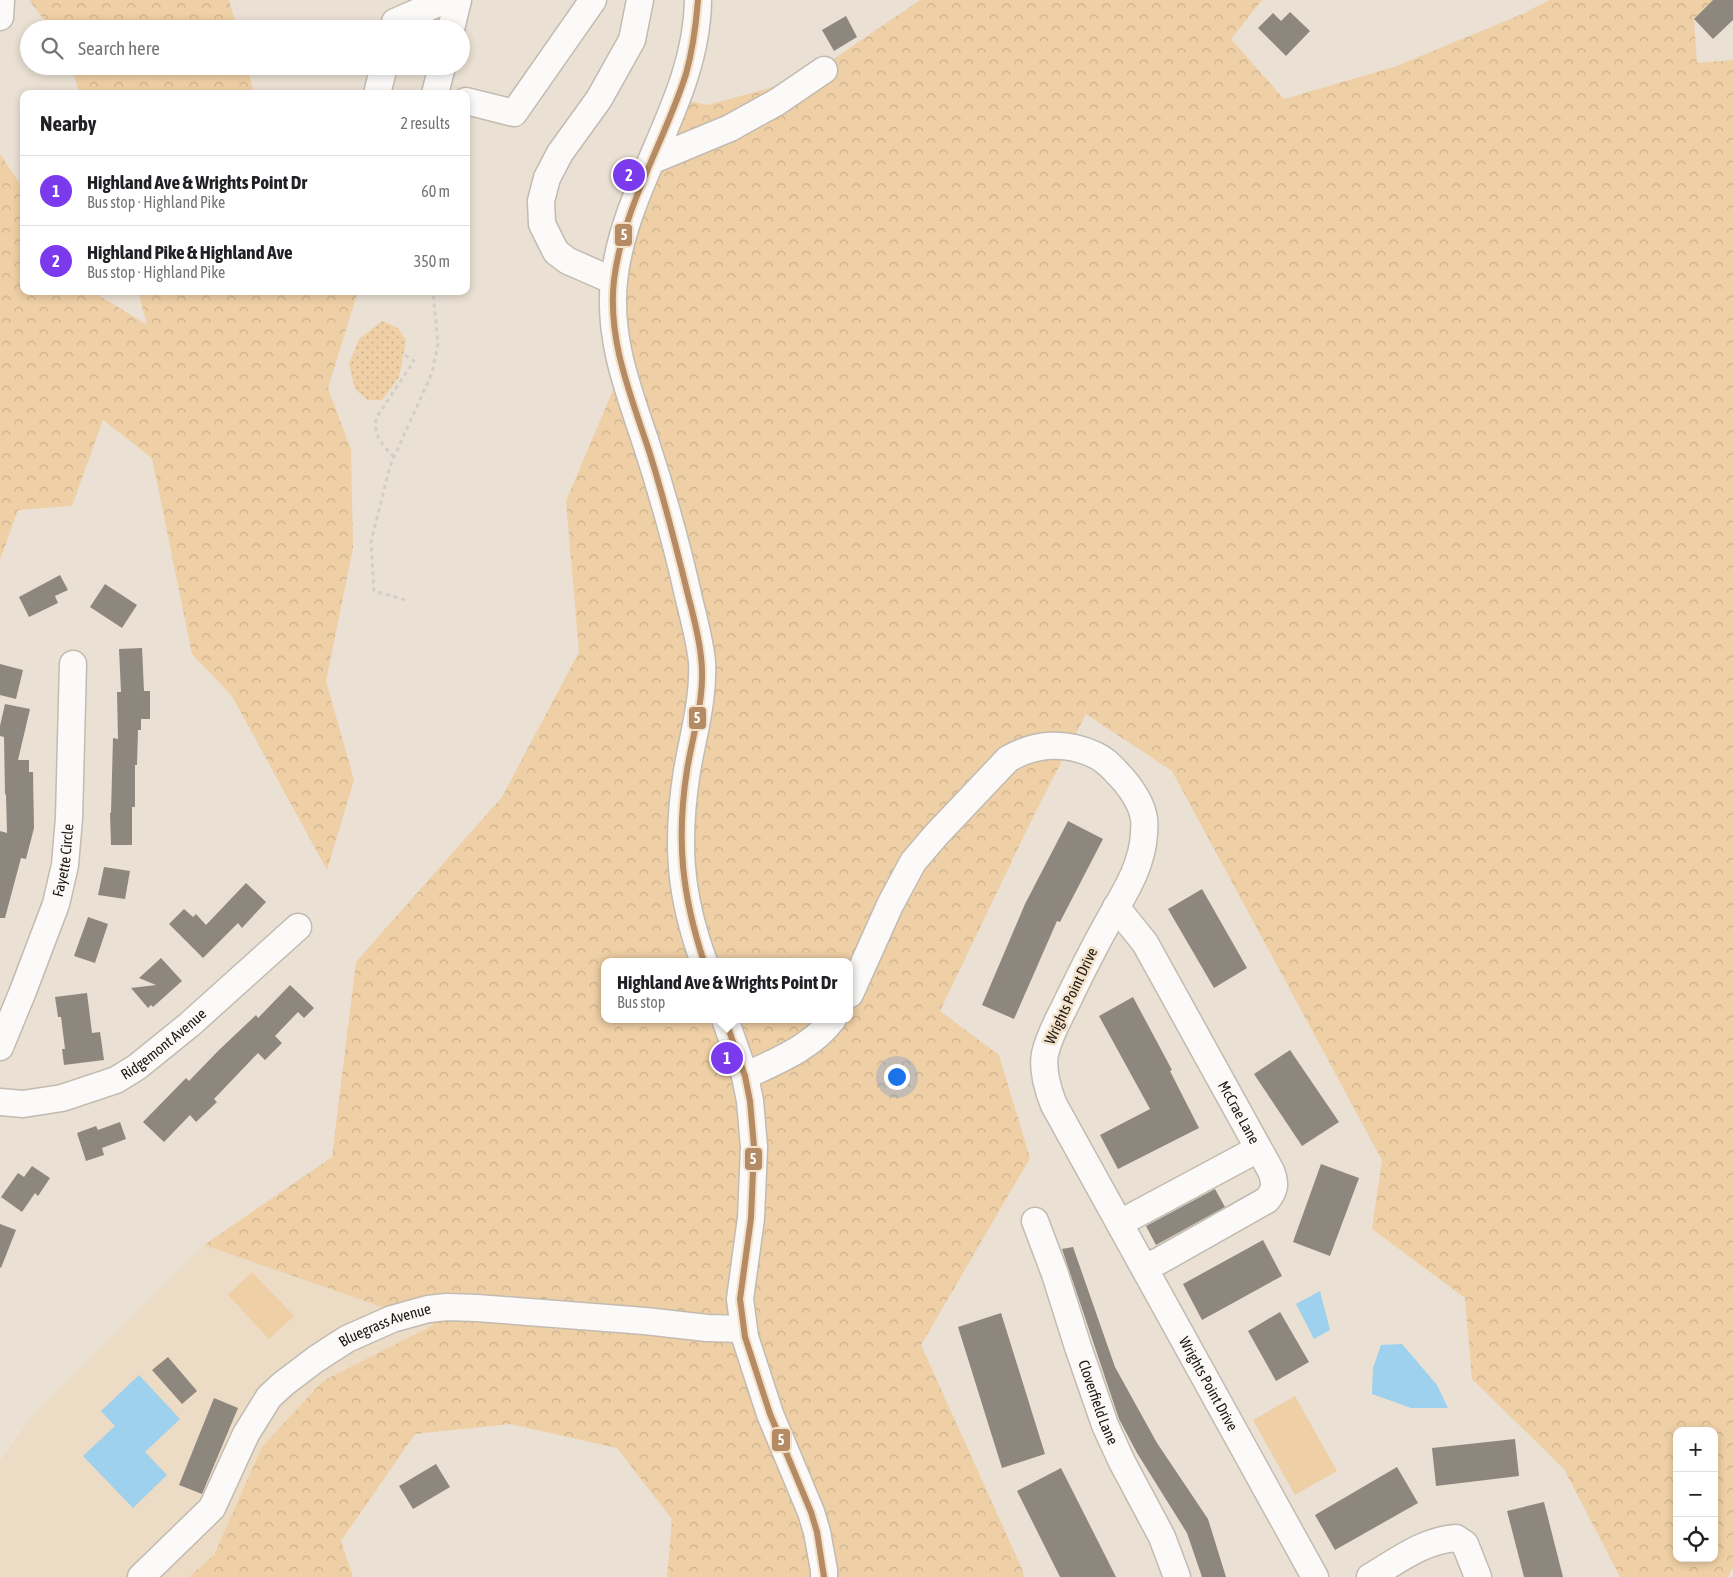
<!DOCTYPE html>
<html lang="en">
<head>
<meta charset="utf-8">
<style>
  :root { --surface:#fff; --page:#f6f6f6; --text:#202124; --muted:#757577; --line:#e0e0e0; --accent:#7c3aed }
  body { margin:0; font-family:"Asap Condensed",sans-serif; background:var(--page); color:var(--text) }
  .controls { position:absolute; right:15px; bottom:15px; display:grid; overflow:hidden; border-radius:10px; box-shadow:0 2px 8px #0003 }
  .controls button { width:45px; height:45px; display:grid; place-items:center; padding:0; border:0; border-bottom:1px solid var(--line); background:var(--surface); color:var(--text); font:25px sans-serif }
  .you { position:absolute; left:896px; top:1076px; width:18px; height:18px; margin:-12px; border:4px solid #fff; border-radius:50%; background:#1a73e8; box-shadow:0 0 0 8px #1a73e833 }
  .badge { display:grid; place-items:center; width:32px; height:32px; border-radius:50%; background:var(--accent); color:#fff; font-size:16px; font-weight:700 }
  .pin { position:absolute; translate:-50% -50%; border:2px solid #fff; box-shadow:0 1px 5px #0006 }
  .popup { position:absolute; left:601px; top:958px; width:252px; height:65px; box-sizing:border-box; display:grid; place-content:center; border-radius:10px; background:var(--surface); filter:drop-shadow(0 1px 4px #0005); font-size:16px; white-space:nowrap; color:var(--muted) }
  .popup b { font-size:19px; color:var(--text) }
  .popup::after { content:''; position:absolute; left:50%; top:100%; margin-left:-10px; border:10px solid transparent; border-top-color:var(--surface) }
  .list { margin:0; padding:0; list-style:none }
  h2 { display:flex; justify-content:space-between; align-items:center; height:65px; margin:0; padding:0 20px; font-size:21px }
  h2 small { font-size:16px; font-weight:400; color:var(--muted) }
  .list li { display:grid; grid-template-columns:32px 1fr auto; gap:15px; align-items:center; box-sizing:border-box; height:70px; padding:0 20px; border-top:1px solid var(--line) }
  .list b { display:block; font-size:19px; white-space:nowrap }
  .list p { margin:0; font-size:16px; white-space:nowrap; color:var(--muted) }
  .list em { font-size:16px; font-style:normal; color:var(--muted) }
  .icon { flex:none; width:28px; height:28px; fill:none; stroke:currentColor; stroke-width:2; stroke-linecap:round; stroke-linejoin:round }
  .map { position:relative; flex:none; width:1733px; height:1577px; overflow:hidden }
  .search { position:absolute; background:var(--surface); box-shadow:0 2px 8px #0003; left:20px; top:20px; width:450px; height:55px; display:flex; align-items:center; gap:12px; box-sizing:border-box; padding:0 18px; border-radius:28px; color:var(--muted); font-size:19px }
  .panel { position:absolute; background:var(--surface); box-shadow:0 2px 8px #0003; left:20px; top:90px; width:450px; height:205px; border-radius:10px }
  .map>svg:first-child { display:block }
  .built { fill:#ecdbc5 }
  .green { fill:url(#green-dots) }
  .forest { fill:url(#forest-crowns); fill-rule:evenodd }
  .pitch { fill:#efcfa5 }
  .water { fill:#9dd1ed }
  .building { fill:#8e877e }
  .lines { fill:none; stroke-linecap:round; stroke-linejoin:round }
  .minor-casing { stroke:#c2bbb1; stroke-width:29 }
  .path { stroke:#d1cfcb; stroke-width:3; stroke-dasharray:4 4; stroke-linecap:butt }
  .minor { stroke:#fcfaf8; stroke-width:26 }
  .bus-1-casing { stroke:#f3e1ca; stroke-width:10 }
  .bus-1 { stroke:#b48b64; stroke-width:6 }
  .labels { text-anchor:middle; stroke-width:5; stroke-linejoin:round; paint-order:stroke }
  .street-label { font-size:15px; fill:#1f1810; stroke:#f3e1ca }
  .line-badge { stroke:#f3e1ca; stroke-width:2 }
  .badge-label { font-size:14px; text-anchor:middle; font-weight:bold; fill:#fff }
</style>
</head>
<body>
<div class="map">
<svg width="1733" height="1577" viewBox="0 0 1733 1577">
  <defs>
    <pattern id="green-dots" width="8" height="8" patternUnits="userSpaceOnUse" patternTransform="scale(1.25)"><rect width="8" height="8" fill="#efcfa5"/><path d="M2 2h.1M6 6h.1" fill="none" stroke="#ccb18d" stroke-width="1.8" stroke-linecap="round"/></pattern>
    <pattern id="forest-crowns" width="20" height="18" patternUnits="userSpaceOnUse" patternTransform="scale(1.25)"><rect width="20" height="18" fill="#efcfa5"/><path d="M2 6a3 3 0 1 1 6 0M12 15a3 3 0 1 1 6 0" fill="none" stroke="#ccb18d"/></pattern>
  </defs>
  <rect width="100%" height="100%" fill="#eae0d3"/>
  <!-- built -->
  <polygon class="built" points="204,1245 434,1325 323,1381 262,1447 214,1555 189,1577 0,1577 0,1461 33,1415"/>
  <!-- green -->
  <polygon class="green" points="382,321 398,328 406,341 399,377 382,400 367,400 355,389 349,364 359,339"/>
  <!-- forest -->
  <g class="forest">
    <polygon points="29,0 229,0 237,29 51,29"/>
    <path d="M920 0H1262L1231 39 1284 99 1394 67 1525 13 1549 0H1713L1694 19 1697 63 1733 60V1567L1728 1577H1620L1564 1469 1472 1379 1465 1298 1372 1229 1382 1160 1172 771 1086 714 1033 817 940 1011 999 1055 1030 1158 921 1345 1022 1569 1024 1577H667L672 1519 617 1448 510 1424 415 1434 341 1541 353 1577H189L214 1555 262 1447 323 1381 434 1325 204 1245 332 1157 356 962 502 797 579 652 566 501 622 369 614 281 678 99 708 105 806 78ZM604 962H850V1019H604ZM1677 1431H1714V1558H1677Z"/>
    <polygon points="71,66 247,66 254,94 80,94"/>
    <polygon points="0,154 24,190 24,291 92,291 147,325 138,291 354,291 357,294 328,388 351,450 353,548 326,681 354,780 327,870 232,696 192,654 152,458 103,420 72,506 18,510 0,560"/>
  </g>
  <!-- pitch -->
  <g class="pitch">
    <polygon points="252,1272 294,1316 269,1339 228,1295"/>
    <polygon points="1295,1396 1337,1471 1295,1495 1253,1420"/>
  </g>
  <!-- water -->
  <g class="water">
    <polygon points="1320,1291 1330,1330 1314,1339 1296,1304"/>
    <polygon points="1402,1344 1437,1385 1448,1408 1411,1408 1372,1394 1373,1368 1381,1345"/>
    <polygon points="139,1375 180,1419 145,1452 167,1475 133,1508 83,1456 115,1426 101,1411"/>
  </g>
  <!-- building -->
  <g class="building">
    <polygon points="1713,0 1733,0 1733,20 1713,39 1694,19"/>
    <polygon points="1290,12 1310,31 1286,56 1258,28 1273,13 1281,21"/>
    <polygon points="846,16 857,37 834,51 822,30"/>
    <polygon points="60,575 68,590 55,596 58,603 29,617 19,597"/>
    <polygon points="105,584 137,605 122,628 90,607"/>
    <polygon points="142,648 144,691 150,691 150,719 141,719 141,730 138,730 137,765 135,765 135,807 132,807 132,845 111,845 110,813 111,813 113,738 118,739 117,692 121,692 119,649"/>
    <polygon points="0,664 23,670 16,699 0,695"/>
    <polygon points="5,704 30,709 18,760 29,760 29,772 33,772 34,828 26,859 21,858 5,918 0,918 0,831 7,833 6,795 5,794 4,737 0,736 0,726"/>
    <polygon points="1068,821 1103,839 1060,922 1057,921 1014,1019 982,1005 1025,904"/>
    <polygon points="104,867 130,871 125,899 98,895"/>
    <polygon points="246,883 266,902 242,928 238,923 203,958 169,924 184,909 193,917 196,914 206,925"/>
    <polygon points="1202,889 1247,968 1214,988 1168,909"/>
    <polygon points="88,917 108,924 95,963 74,956"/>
    <polygon points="161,958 182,981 153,1007 151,1005 148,1008 131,988 156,985 139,978"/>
    <polygon points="290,985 314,1008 304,1018 298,1012 275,1036 282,1043 265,1060 258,1053 214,1099 217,1102 196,1122 190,1115 164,1142 143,1122 186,1078 189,1081 218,1051 256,1015 258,1018"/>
    <polygon points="87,993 92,1033 100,1032 104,1060 64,1065 62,1049 65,1049 61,1017 58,1017 55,997"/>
    <polygon points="1133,997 1172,1070 1170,1071 1199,1128 1118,1169 1100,1135 1150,1109 1099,1016"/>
    <polygon points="1290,1050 1339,1122 1302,1146 1254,1074"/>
    <polygon points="120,1122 126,1139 102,1148 104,1155 86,1161 77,1133 96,1126 98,1130"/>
    <polygon points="1321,1164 1359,1178 1330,1256 1293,1242"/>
    <polygon points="32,1166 50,1178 38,1196 35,1193 22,1212 1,1197 18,1173 24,1177"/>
    <polygon points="1215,1189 1225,1207 1156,1245 1146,1226"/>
    <polygon points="0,1224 16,1230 1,1268 0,1267"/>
    <polygon points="1263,1240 1282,1276 1202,1320 1183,1284"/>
    <polygon points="1073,1247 1115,1367 1157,1443 1208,1519 1226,1577 1202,1577 1187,1533 1137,1453 1119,1419 1062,1249"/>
    <polygon points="1280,1312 1309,1362 1276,1381 1248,1331"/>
    <polygon points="1001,1313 1045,1454 1002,1468 958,1327"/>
    <polygon points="168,1357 197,1391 182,1404 152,1370"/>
    <polygon points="214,1398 238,1408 202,1494 179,1485"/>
    <polygon points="1515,1439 1519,1476 1436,1486 1432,1448"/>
    <polygon points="436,1464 450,1487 413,1509 399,1486"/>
    <polygon points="1397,1467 1418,1503 1335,1550 1315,1515"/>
    <polygon points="1061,1468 1116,1577 1060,1577 1017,1491"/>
    <polygon points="1544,1502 1563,1577 1524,1577 1507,1511"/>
  </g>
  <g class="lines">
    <defs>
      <g id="minor">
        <path d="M698 0C697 100 625 182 614 280 608 337 627 387 645 440 662 492 677 545 689 599 694 620 700 641 702 662 704 699 693 735 687 771 676 841 679 894 704 962"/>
        <polyline points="0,17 1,0"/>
        <polyline points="393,29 395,22 445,0"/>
        <polyline points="451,29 458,0"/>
        <polyline points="377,94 384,66"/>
        <polyline points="435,94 442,66"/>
        <polyline points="466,101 514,113 593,0"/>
        <polyline points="653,160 730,128 777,102 824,70"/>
        <polyline points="614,281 568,261 556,252 542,224 541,201 547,178 560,153 599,99 632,40 640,0"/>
        <path id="s1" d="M1116 907 1145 943 1271 1171C1276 1184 1275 1190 1267 1200L1159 1261 1144 1267"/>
        <path id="s2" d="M850 994 890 905 913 862 936 835 1008 759C1035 743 1066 741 1095 755 1107 760 1114 770 1123 779 1133 791 1142 804 1144 819 1145 824 1144 829 1144 834 1142 868 1123 895 1107 924 1093 949 1080 975 1067 1002 1059 1019 1049 1035 1045 1054 1042 1069 1048 1091 1054 1105L1315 1577"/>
        <polyline points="725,1019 745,1076 750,1101 754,1147 751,1218 740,1299 745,1337 770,1414 811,1512 817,1532 824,1570 824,1577"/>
        <path id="s3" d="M0 1047 23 991 56 904 65 865 69 818 73 664"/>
        <path d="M745 1076C777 1061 811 1048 833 1019"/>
        <path id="s4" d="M0 1102 23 1104 62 1098 116 1080 137 1067 189 1025 298 927"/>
        <path id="s5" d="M1035 1221 1055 1274 1078 1347 1105 1425 1122 1462 1162 1537 1177 1577"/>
        <polyline points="1120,1223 1258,1149"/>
        <path id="s6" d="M141 1577 212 1508 246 1434 269 1397 283 1384 316 1359 347 1339 392 1319 428 1309 447 1307 477 1308 645 1321 707 1328 743 1329"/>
        <path d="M1370 1577C1397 1561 1424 1540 1456 1538L1465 1544 1478 1577"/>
      </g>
    </defs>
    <!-- minor casing -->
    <use href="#minor" class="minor-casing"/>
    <!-- path -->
    <g class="path">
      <path d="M394 457C383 446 373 435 376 418L414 361 403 354"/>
      <polyline points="405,600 374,591 371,542 390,466 432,373 438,344 433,291"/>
    </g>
    <!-- minor -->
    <use href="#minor" class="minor"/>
    <defs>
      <g id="bus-1">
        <path d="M698 0C696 25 693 49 686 74 664 143 623 207 614 280 607 341 632 398 650 454 665 502 677 550 689 599 694 618 699 637 701 657 706 695 693 733 687 770 676 840 682 895 704 962"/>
        <polyline points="725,1019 745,1076 750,1101 754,1147 751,1218 740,1299 745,1337 770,1414 811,1512 817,1532 824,1577"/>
      </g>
    </defs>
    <!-- bus-1 casing -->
    <use href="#bus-1" class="bus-1-casing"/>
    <!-- bus-1 -->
    <use href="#bus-1" class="bus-1"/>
  </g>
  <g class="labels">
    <!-- street labels -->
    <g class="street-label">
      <text dy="5" stroke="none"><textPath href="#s3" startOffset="198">Fayette Circle</textPath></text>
      <text transform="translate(1071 996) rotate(-65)" y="5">Wrights Point Drive</text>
      <text dy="5" stroke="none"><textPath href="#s4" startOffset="179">Ridgemont Avenue</textPath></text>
      <text dy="5" stroke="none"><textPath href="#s1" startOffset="240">McCrae Lane</textPath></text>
      <text dy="5" stroke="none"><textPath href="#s6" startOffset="362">Bluegrass Avenue</textPath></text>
      <text dy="5" stroke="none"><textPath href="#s2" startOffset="1089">Wrights Point Drive</textPath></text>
      <text dy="5" stroke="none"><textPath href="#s5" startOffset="192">Cloverfield Lane</textPath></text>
    </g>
  </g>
  <g class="line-badge">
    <rect x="614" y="223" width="19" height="24" rx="5" fill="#b48b64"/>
    <rect x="688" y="706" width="19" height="24" rx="5" fill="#b48b64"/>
    <rect x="744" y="1147" width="19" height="24" rx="5" fill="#b48b64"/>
    <rect x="771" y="1428" width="20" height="24" rx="5" fill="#b48b64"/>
  </g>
  <g class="badge-label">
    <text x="624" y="240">5</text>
    <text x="697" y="723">5</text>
    <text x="753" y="1164">5</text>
    <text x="781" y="1445">5</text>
  </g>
</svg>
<div class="controls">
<button>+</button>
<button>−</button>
<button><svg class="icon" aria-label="locate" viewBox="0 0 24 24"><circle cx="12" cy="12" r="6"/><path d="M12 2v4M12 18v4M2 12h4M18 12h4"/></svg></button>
</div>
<div class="you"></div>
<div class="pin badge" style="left:727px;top:1058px">1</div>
<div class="popup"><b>Highland Ave &amp; Wrights Point Dr</b>Bus stop</div>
<div class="pin badge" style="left:629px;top:175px">2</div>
<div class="search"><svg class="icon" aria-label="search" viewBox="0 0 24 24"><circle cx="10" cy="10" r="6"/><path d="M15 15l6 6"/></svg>Search here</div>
<section class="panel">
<h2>Nearby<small>2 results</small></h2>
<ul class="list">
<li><span class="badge">1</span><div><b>Highland Ave &amp; Wrights Point Dr</b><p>Bus stop · Highland Pike</p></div><em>60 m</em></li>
<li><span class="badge">2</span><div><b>Highland Pike &amp; Highland Ave</b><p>Bus stop · Highland Pike</p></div><em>350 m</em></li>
</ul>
</section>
</div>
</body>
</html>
